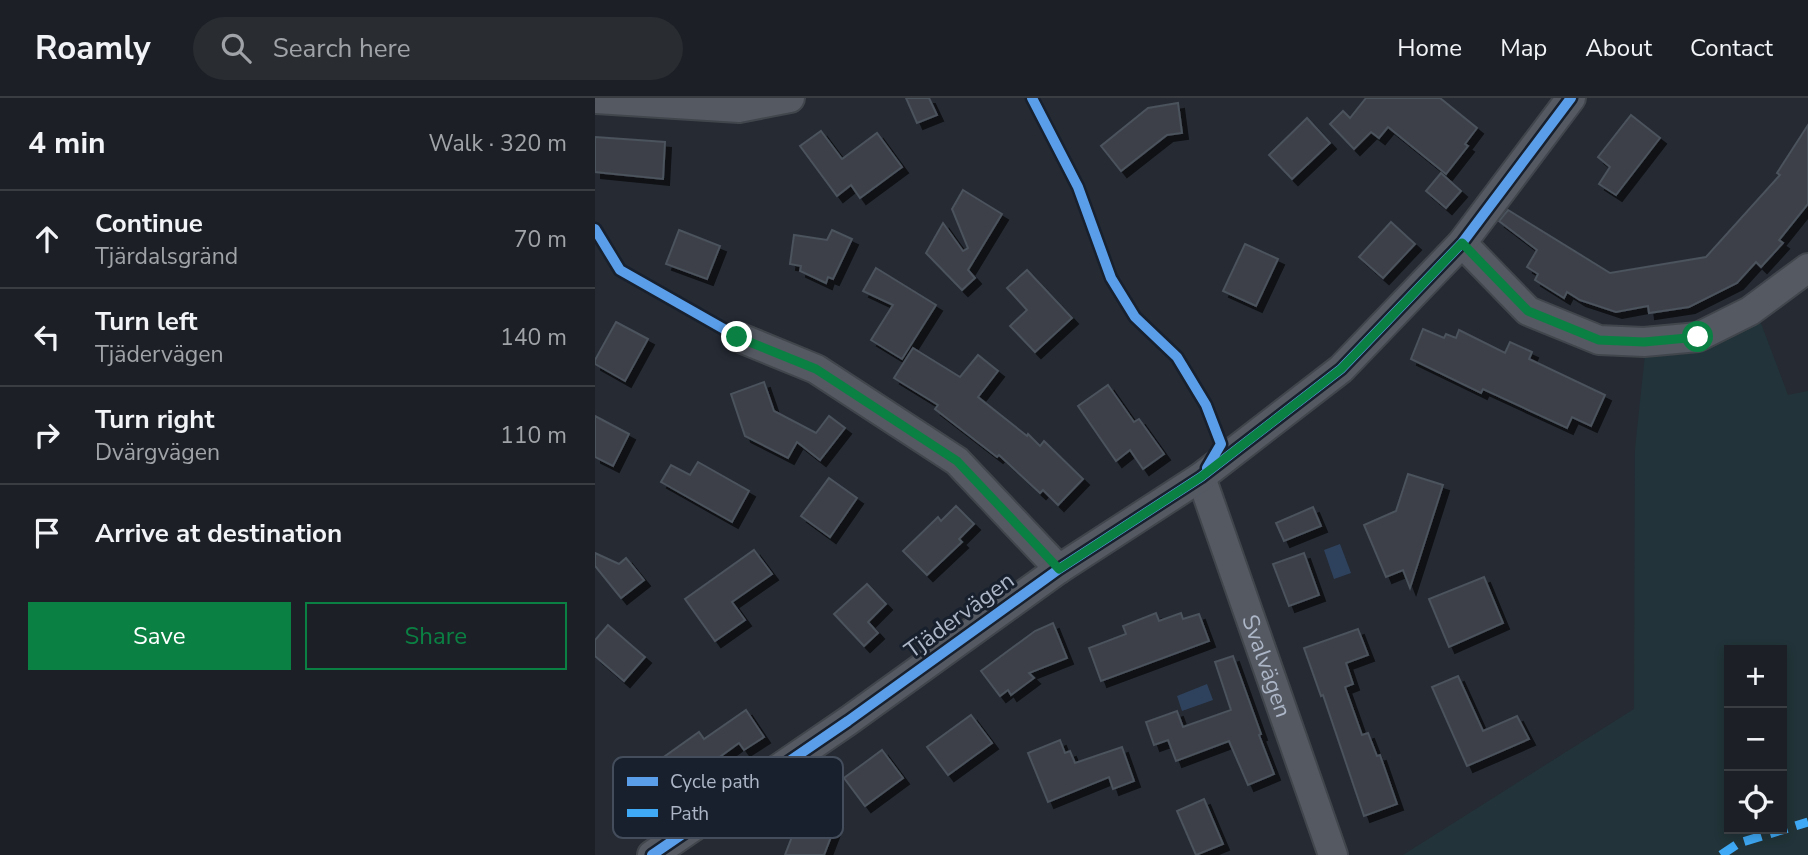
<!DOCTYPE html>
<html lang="en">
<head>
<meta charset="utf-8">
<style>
  :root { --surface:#1c2026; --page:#292d32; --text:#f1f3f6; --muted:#a0a3a7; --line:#3a3e43; --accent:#0b8043 }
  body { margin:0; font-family:"Nunito Sans",sans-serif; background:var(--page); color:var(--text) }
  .controls { position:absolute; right:21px; bottom:21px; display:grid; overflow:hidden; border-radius:0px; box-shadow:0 4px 10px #0003 }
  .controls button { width:63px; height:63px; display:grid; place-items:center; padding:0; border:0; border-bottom:2px solid var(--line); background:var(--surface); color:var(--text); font:35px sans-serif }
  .stop { position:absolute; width:21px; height:21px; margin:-16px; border:5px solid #0b8043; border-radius:50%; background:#fff }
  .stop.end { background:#0b8043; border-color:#fff; box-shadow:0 2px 7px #0008 }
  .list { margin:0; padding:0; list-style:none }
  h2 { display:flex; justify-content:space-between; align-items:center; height:91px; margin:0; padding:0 28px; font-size:30px }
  h2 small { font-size:23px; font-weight:400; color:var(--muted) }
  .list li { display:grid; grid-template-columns:46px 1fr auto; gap:21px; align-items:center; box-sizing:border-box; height:98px; padding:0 28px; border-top:2px solid var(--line) }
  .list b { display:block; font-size:26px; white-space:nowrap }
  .list p { margin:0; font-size:23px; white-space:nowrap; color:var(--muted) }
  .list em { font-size:23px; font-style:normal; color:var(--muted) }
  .actions { display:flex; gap:14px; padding:21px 28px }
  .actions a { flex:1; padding:16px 0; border:2px solid var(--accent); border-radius:0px; text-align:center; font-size:24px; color:var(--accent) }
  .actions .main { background:var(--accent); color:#fff }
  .icon { flex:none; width:38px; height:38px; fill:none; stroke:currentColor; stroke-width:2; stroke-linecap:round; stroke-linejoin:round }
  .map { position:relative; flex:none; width:1213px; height:757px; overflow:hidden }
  header { display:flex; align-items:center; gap:42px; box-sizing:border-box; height:98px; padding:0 35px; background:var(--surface); border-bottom:2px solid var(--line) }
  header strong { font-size:33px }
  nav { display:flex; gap:38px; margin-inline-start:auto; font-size:24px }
  .search { width:490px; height:63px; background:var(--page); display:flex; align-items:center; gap:18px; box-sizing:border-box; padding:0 24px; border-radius:38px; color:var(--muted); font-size:26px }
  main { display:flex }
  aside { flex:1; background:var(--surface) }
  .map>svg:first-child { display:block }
  .green { fill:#223439; fill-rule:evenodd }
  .water { fill:#2f425d }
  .building { fill:#3c4149; stroke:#4c525c; stroke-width:2; filter:url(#shadow) }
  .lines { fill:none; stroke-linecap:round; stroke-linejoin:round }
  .street-casing { stroke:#41454c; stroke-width:32 }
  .street { stroke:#545962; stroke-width:28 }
  .quiet { stroke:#3fa9f5; stroke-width:9; stroke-dasharray:18 9; stroke-linecap:butt }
  .cycleway-casing { stroke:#18202d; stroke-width:15 }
  .cycleway { stroke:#5a9eea; stroke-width:10 }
  .route { stroke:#0b8043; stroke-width:9 }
  .labels { text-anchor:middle; stroke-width:6; stroke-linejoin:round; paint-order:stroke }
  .street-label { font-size:23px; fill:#acb6c6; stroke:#18202d }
  .key { fill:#18202d; stroke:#444d5b; stroke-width:2 }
  .key-label { font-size:19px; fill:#acb6c6 }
</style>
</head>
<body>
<header>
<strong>Roamly</strong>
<div class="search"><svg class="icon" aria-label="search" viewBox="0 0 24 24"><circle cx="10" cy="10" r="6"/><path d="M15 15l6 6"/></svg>Search here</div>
<nav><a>Home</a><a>Map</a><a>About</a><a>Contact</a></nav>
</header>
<main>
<aside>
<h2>4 min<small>Walk · 320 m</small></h2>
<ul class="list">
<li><svg class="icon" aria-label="ahead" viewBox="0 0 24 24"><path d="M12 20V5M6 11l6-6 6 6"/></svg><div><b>Continue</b><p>Tjärdalsgränd</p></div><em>70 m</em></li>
<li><svg class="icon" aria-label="left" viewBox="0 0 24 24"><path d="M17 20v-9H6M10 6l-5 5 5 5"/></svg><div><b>Turn left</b><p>Tjädervägen</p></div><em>140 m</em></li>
<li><svg class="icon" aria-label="right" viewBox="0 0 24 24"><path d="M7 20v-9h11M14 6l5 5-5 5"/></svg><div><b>Turn right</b><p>Dvärgvägen</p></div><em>110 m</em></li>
<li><svg class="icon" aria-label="arrive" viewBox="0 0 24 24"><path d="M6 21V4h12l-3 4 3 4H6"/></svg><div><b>Arrive at destination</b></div></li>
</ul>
<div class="actions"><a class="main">Save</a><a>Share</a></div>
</aside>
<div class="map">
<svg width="1213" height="757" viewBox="0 0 1213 757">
  <defs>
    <filter id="shadow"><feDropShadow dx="6" dy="6" stdDeviation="0" flood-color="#0009"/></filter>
  </defs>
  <rect width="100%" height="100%" fill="#252a33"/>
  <!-- green -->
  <path class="green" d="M1164 220 1193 297 1213 293V757H808L1039 611 1040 351 1050 257H1085L1122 244ZM1134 552H1187V731H1134Z"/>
  <!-- water -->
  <g class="water">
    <polygon points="745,446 756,475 739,481 729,452"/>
    <polygon points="612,586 618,602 587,613 582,598"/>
  </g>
  <!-- building -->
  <g class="building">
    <polygon points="311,0 334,0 342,17 322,25"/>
    <polygon points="771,0 845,0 882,30 870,46 873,48 851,76 793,29 784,40 776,34 759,51 735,26 748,13 755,20"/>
    <polygon points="583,5 587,35 572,37 526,73 506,48 553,10"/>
    <polygon points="1036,17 1065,40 1021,97 1004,86 1015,69 1003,59"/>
    <polygon points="712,20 735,45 697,81 674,57"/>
    <polygon points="1213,27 1213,106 1184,142 1188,145 1166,169 1161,164 1142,185 1094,209 1054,215 1053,208 1021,214 985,202 972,194 969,200 940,182 943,176 932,169 942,152 904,123 913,112 1015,175 1111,159 1185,77 1182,75"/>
    <polygon points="226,33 247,61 282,35 307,69 265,100 256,87 242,98 205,48"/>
    <polygon points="0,39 70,44 68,81 0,74"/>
    <polygon points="846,75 866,93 851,110 831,93"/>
    <polygon points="368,92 407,116 373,172 380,180 367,192 331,155 348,125 368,153 373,150 357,111"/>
    <polygon points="796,124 820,146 788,180 764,159"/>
    <polygon points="84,132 125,148 112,181 71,166"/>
    <polygon points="237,132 257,141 238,181 233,179 231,185 205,173 206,168 195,166 199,137 232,142"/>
    <polygon points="650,146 683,161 661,208 628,193"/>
    <polygon points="281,170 341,207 307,261 276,242 298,207 268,193"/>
    <polygon points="432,172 477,220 440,254 415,228 432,212 412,190"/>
    <polygon points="21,224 53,241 30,283 0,266 0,262"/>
    <polygon points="828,231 849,240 851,236 861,240 864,232 910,255 915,244 937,254 934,261 1010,297 996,328 977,319 972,330 888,291 886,295 816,261"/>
    <polygon points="318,250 365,279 383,257 403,273 383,299 432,338 433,336 445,348 449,343 488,381 463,407 448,392 445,395 404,357 402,359 340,311 343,307 299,280"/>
    <polygon points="169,284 179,313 221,335 234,318 250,330 225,362 202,344 193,360 150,338 136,296"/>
    <polygon points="513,287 539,324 544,321 569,356 548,371 535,352 521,363 483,308"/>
    <polygon points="0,318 34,336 18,368 0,359"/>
    <polygon points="103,364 154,393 137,424 66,384 76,367 95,377"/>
    <polygon points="813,376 848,387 815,490 808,472 791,479 769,427 801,413"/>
    <polygon points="234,380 262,400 235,439 206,418"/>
    <polygon points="361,408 379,426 364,441 367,444 332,477 308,453 343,419 346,423"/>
    <polygon points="718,409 726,428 689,443 681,425"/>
    <polygon points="159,452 177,476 137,504 150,522 120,543 90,501"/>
    <polygon points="0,455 24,466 31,460 49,482 26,500 0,468"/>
    <polygon points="709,455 724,497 694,508 678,466"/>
    <polygon points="889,479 908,525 854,549 834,501"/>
    <polygon points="272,486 291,506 273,524 283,535 269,548 239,516"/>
    <polygon points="561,515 564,523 586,515 588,521 604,516 614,543 506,583 494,550 531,536 528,528"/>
    <polygon points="458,525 472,560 434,575 439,580 416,597 413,592 405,598 386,573 440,533"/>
    <polygon points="13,527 50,559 29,583 0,558 0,542"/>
    <polygon points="763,531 773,557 751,565 758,586 750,589 767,637 773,635 782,658 785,657 802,706 769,718 728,597 726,598 709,550"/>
    <polygon points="638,558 666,636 664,637 679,676 653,687 634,643 581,663 573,642 559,647 551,624 582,613 588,629 636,612 620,564"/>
    <polygon points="863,578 888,633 922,618 934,641 872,668 837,589"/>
    <polygon points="151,612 169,639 149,652 144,645 86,687 66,661 104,634 109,641"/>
    <polygon points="376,617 397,645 353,677 332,649"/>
    <polygon points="465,642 470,655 475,653 480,665 527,649 539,683 518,691 514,679 453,704 433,655"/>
    <polygon points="287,652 308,680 270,708 249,680"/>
    <polygon points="609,701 628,746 601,757 582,713"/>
    <polygon points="208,710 242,723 229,757 190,757"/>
  </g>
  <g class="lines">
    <defs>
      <g id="street">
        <polyline points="0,1 144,10 195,0"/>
        <polyline points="867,145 933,213 1004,242 1049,244 1103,239 1155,213 1213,170"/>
        <polyline points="143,239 221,271 362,363 464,471"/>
        <path id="s1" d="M606 379 738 757"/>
        <polyline points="57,757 253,623 464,471 606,379 746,271 867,145 976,0"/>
      </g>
    </defs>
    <!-- street casing -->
    <use href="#street" class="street-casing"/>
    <!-- street -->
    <use href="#street" class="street"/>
    <!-- quiet -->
    <polyline class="quiet" points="1126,757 1144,745 1213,724"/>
    <defs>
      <g id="cycleway">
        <polyline points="437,0 483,89 516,180 540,219 582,259 611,307 626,346 612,370"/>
        <polyline points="0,131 25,172 143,239"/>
        <polyline points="57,757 253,623 464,471 606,379 746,271 867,145 976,0"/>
      </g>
    </defs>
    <!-- cycleway casing -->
    <use href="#cycleway" class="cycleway-casing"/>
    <!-- cycleway -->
    <use href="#cycleway" class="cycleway"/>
  </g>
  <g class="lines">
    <!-- route -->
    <polyline class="route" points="142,239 221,271 362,363 464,471 606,379 746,271 867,145 933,213 1004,242 1049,244 1103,239"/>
  </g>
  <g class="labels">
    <!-- street labels -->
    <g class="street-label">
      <text transform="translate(364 517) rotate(-36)" y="8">Tjädervägen</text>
      <text dy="8" stroke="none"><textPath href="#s1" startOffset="200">Svalvägen</textPath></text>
    </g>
  </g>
  <!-- legend -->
  <rect x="18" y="659" width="230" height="81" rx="10" class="key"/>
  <rect x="32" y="679" width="31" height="9" fill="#5a9eea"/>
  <rect x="32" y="711" width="31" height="8" fill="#3fa9f5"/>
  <g class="key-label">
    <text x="75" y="690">Cycle path</text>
    <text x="75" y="722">Path</text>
  </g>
</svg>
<div class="controls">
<button>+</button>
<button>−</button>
<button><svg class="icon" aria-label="locate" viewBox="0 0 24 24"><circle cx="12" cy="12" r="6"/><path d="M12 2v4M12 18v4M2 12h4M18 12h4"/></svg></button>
</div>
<div class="stop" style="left:1103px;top:239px"></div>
<div class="stop end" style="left:142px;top:239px"></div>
</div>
</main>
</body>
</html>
